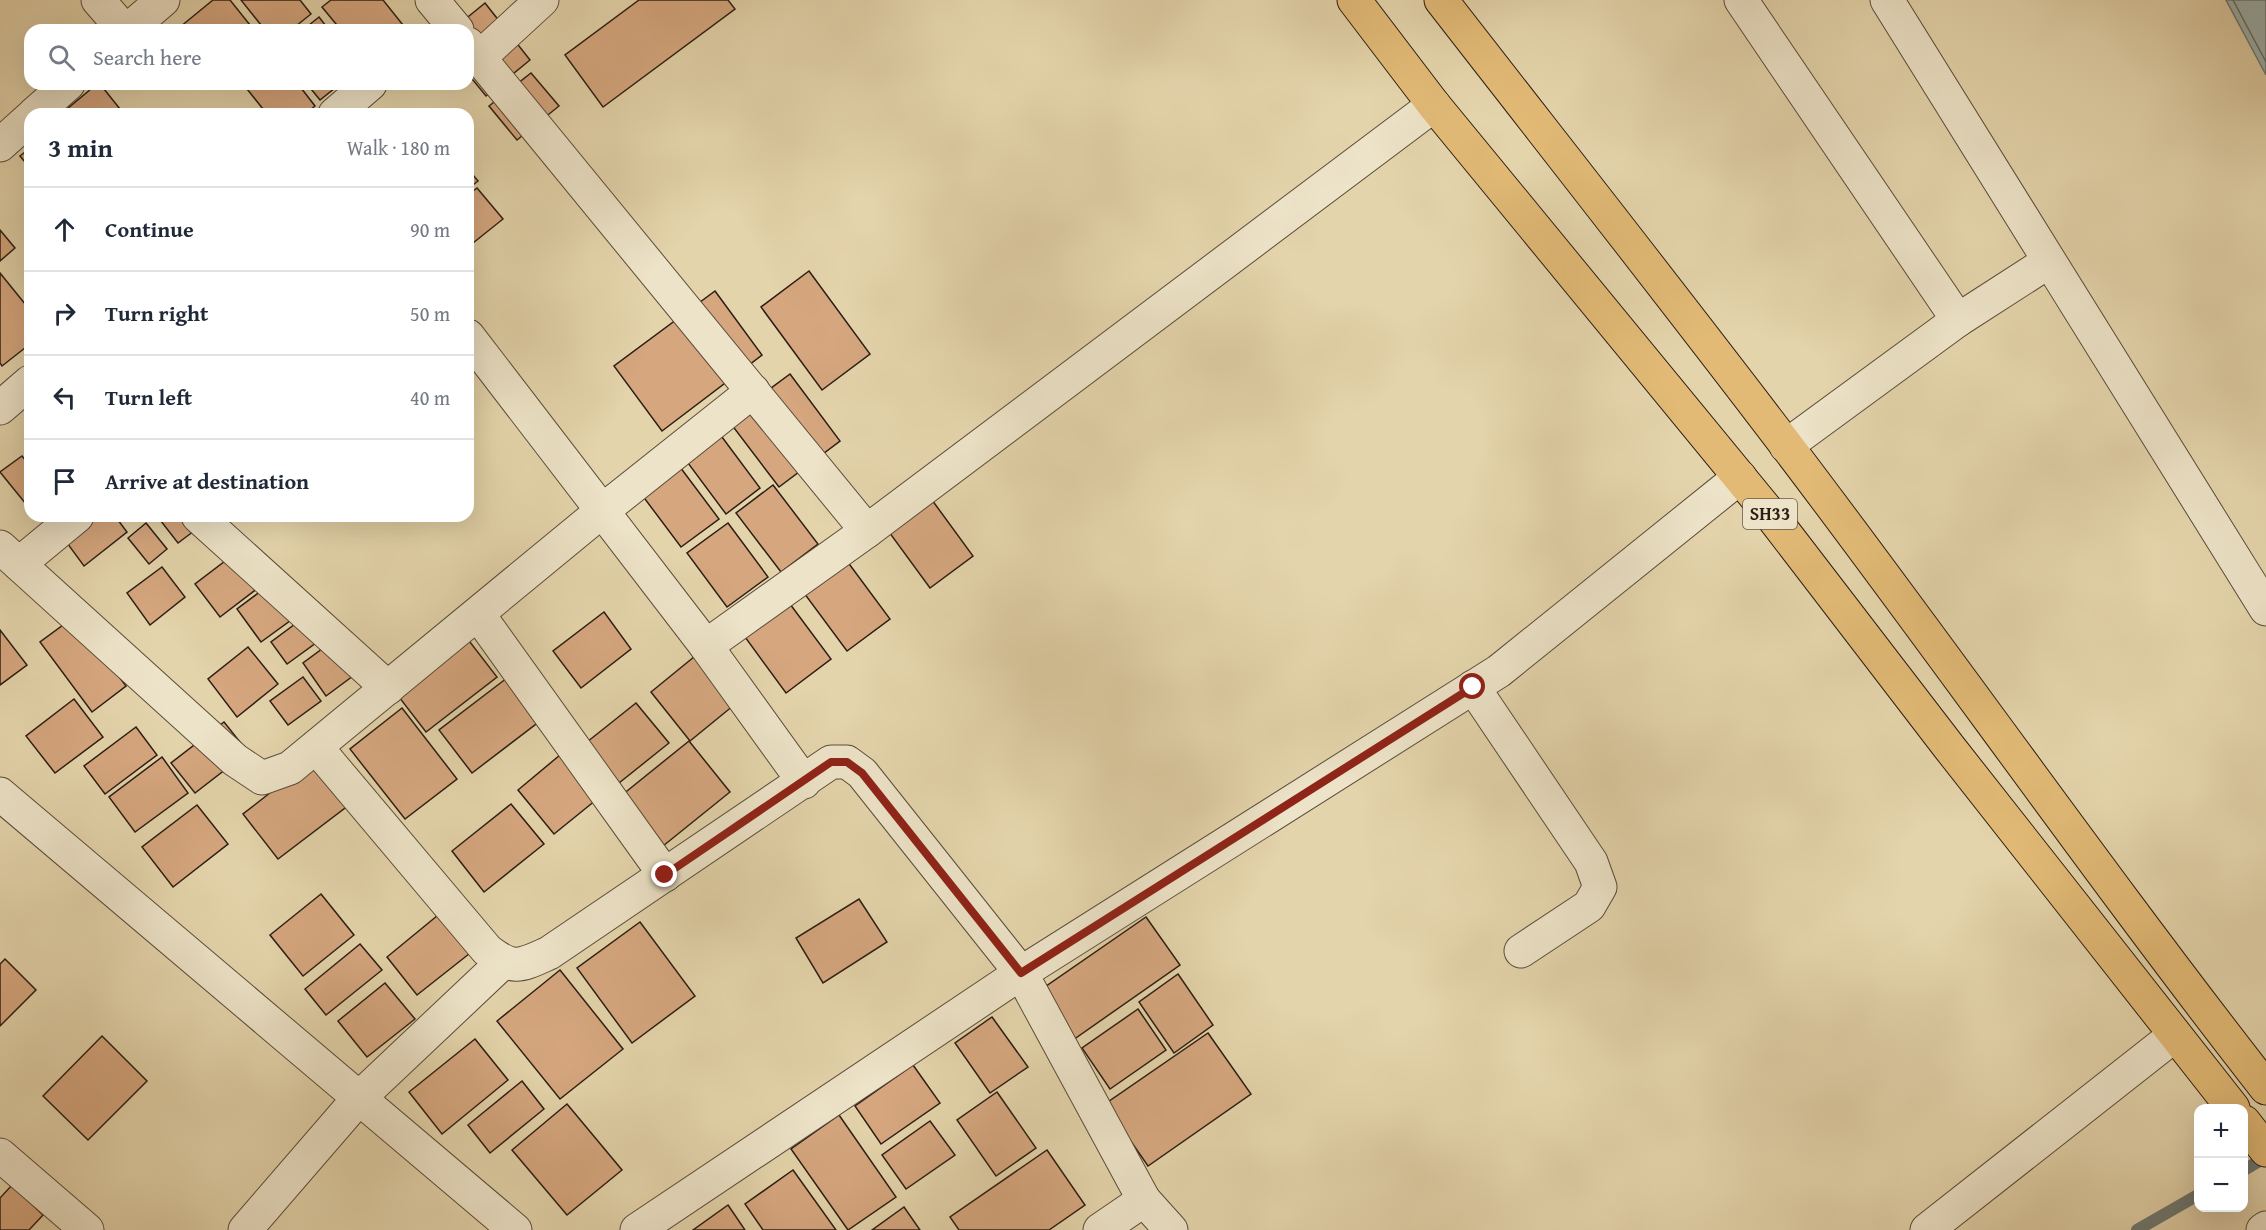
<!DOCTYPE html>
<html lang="en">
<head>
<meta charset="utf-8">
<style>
  :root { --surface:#fff; --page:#f6f6f7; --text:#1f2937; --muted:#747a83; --line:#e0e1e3 }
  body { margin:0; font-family:"Gentium Book Plus",serif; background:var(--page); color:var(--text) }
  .controls { position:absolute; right:18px; bottom:18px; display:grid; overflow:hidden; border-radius:12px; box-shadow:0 6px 24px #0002 }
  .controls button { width:54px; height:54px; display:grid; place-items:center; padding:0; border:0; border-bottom:2px solid var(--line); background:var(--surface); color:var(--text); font:30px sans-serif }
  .stop { position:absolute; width:18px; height:18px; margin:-14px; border:4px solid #8f2418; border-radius:50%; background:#fff }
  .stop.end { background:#8f2418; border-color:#fff; box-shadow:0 2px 6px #0008 }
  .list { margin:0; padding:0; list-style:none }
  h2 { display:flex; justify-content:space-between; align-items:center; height:78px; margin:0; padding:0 24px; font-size:26px }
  h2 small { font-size:20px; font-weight:400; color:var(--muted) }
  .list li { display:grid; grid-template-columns:39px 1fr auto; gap:18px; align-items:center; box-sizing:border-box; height:84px; padding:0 24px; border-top:2px solid var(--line) }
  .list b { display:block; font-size:22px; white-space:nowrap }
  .list em { font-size:20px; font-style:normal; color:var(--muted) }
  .icon { flex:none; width:33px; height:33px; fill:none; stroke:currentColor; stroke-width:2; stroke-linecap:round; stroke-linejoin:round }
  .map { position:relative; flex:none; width:2266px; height:1230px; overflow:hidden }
  .search { position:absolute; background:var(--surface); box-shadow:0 6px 24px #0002; left:24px; top:24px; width:450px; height:66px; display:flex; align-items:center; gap:15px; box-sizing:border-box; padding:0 21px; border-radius:18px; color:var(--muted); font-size:22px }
  .panel { position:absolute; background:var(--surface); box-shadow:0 6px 24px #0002; left:24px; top:108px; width:450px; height:414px; border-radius:18px }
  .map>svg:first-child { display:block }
  .water { fill:#9ab5b5; stroke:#6e7975; stroke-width:1.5 }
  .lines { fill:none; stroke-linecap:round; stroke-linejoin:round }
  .shore { stroke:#636a64; stroke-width:1.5 }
  .stream { stroke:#6e7975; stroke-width:12 }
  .building { fill:#d6a77f; stroke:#2c1e14; stroke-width:1.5 }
  .minor-casing { stroke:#5a4c3a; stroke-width:35 }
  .major-casing { stroke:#2c1e14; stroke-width:35 }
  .minor { stroke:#ede3c8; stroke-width:33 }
  .major { stroke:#e2ba76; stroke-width:33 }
  .route { stroke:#8f2418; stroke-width:8 }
  .labels { text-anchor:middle; stroke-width:4.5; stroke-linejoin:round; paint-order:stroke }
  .shield { fill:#ede3c8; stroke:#66594a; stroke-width:1.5 }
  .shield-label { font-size:18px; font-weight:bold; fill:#2c1e14 }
</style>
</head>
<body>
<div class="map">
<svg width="2266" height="1230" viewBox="0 0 2266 1230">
  <rect width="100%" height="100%" fill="#e4d4ab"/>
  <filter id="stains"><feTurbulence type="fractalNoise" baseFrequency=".00333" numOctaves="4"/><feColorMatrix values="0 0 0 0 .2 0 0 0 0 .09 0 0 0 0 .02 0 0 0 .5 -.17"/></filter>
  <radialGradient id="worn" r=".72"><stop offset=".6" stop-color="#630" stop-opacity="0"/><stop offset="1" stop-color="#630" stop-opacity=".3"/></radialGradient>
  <!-- water -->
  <polygon class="water" points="2226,0 2266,0 2266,75"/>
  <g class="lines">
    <!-- shore -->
    <polyline class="shore" points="2233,0 2266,62"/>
    <!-- stream -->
    <g class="stream">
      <polyline points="2244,1170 2266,1157"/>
      <polyline points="2137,1230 2198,1195"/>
    </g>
  </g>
  <!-- building -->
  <g class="building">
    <polygon points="213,0 230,0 254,30 183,30 180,27"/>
    <polygon points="241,0 300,0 311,14 291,30 265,30"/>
    <polygon points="331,0 383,0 407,30 341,30 322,7"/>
    <polygon points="639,0 728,0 735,9 603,107 565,55"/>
    <polygon points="485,3 530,60 486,96 468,74 468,30 452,30"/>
    <polygon points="319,17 329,30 303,30"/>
    <polygon points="531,73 559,106 517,140 489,106"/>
    <polygon points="97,84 100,84 124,114 61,114"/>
    <polygon points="243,84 298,84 315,106 305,114 267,114"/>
    <polygon points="307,84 340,84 320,100"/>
    <polygon points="30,148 30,168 20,156"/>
    <polygon points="468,169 478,181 468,189"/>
    <polygon points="477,188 503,219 468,247 468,195"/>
    <polygon points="0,230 15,248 0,261"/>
    <polygon points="809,271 870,354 822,390 761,307"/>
    <polygon points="0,273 30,310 30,344 2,366 0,363"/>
    <polygon points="715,291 762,355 662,431 614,366"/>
    <polygon points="790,374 840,441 779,487 728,420"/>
    <polygon points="719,433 760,488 726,514 685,459"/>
    <polygon points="22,456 30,466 30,509 0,472"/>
    <polygon points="680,467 719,519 681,547 642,495"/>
    <polygon points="773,485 818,544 781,572 736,513"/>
    <polygon points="932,500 973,556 930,588 889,532"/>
    <polygon points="71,516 115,516 127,532 84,566 56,528"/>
    <polygon points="157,516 194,516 202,525 178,543"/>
    <polygon points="146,523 167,549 149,564 128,538"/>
    <polygon points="728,523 768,577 727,607 687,553"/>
    <polygon points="233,555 258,588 220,617 195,584"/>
    <polygon points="844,557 890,619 847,651 801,589"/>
    <polygon points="162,567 185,597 150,625 127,593"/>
    <polygon points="273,582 298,615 261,642 237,609"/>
    <polygon points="790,604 831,659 786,693 745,637"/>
    <polygon points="314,610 331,632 287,664 271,642"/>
    <polygon points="604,612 631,649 581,688 553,651"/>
    <polygon points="74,617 126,686 92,712 40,642"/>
    <polygon points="0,630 27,665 0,685"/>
    <polygon points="345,632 369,664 326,696 303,663"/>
    <polygon points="463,633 497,677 426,732 392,688"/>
    <polygon points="248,647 278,684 237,717 208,679"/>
    <polygon points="700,652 739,701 690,741 651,692"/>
    <polygon points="303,677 321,701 288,725 270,701"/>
    <polygon points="507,678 540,721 472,773 439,730"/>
    <polygon points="74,699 103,737 55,773 26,736"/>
    <polygon points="636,703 669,743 619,783 587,742"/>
    <polygon points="402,708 457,779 405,819 350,749"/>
    <polygon points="224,722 248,752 195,793 171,763"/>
    <polygon points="136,727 157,755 105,794 84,766"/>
    <polygon points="689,741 730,792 663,846 622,795"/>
    <polygon points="330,746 366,792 278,859 243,814"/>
    <polygon points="560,755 596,800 554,834 518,790"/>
    <polygon points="162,757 188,793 135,832 109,797"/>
    <polygon points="511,804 544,844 484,892 452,851"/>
    <polygon points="197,805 228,844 173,887 142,847"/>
    <polygon points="321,894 354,935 303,976 270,935"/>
    <polygon points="859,899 887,942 823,983 796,938"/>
    <polygon points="443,911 474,950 417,995 387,957"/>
    <polygon points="1146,917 1180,965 1063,1047 1029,998"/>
    <polygon points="640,922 695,996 632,1043 577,968"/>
    <polygon points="360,944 382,970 326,1015 305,989"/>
    <polygon points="5,959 36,990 0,1026 0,964"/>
    <polygon points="560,970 623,1049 560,1099 497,1021"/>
    <polygon points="1178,974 1213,1025 1174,1053 1139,1002"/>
    <polygon points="385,983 415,1019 367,1057 338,1021"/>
    <polygon points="1138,1009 1166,1050 1110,1089 1082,1048"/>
    <polygon points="992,1017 1028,1067 990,1093 955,1043"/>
    <polygon points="1208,1033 1251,1094 1148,1166 1105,1104"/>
    <polygon points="102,1036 147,1081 88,1140 43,1096"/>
    <polygon points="475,1039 508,1080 442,1134 409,1092"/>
    <polygon points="913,1065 940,1103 881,1144 855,1106"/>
    <polygon points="522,1081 544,1109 490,1153 468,1125"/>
    <polygon points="997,1092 1036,1148 996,1176 957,1120"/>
    <polygon points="567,1104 622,1170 567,1215 512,1150"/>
    <polygon points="839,1115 896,1197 848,1230 791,1149"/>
    <polygon points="930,1121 955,1155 906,1189 882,1155"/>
    <polygon points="1047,1150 1085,1205 1049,1230 959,1230 950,1217"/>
    <polygon points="793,1170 836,1230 763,1230 745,1204"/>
    <polygon points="12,1185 43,1215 29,1230 0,1230 0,1198"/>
    <polygon points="728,1205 745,1230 693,1230"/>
    <polygon points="904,1207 920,1230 872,1230"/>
  </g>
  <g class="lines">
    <defs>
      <g id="minor">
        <polyline points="98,0 124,30"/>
        <polyline points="432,0 457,30"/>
        <polyline points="1741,0 1958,320"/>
        <polyline points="1887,0 2266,609"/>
        <polyline points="128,30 163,0"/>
        <polyline points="468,44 867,531"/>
        <polyline points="479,58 542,0"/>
        <polyline points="34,114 68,84"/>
        <polyline points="335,114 370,84"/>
        <polyline points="0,145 30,118"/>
        <polyline points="468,336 706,646 804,782"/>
        <polyline points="0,408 30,382"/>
        <polyline points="1786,446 1958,320 2048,262"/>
        <polyline points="198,516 388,688"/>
        <polyline points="0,547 235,760 262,778 290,768 602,511 753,391"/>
        <polyline points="19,564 77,516"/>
        <polyline points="478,614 665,875"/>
        <polyline points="706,646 867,531 1434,105"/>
        <polyline points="1473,687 1591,862 1600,887 1589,906 1521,951"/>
        <path d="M316 747 487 950C514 971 520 966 549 953L831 762H847L862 773 1021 973 637 1230"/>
        <polyline points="0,794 515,1230"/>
        <polyline points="0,1155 87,1230"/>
        <polyline points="1144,1200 1171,1230"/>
        <polyline points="245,1230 359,1098 503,962"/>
        <polyline points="1100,1230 1144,1200 1021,973 1499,671 1740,477"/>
        <polyline points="1927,1230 2175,1035"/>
        <polyline points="2263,1230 2266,1228"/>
      </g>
      <g id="major">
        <polyline points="1354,0 1434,105 1774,519 1949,747 2233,1108"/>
        <path d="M1441 0C1556 148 1672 295 1786 445 1948 658 2101 877 2266 1088"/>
        <polyline points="2244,1122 2266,1150"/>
      </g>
    </defs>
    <!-- minor casing -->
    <use href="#minor" class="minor-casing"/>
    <!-- major casing -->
    <use href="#major" class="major-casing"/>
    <!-- minor -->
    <use href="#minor" class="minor"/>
    <!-- major -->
    <use href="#major" class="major"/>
  </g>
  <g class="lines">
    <!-- route -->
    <polyline class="route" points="665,875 831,762 847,762 862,773 1021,973 1473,687"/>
  </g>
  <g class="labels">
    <!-- shield labels -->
    <rect class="shield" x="1743" y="499" width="54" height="30" rx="4.5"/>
    <g class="shield-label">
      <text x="1770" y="520">SH33</text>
    </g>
  </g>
  <rect width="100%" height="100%" filter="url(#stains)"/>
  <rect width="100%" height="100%" fill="url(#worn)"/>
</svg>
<div class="controls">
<button>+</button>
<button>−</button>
</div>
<div class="stop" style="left:1473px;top:687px"></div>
<div class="stop end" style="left:665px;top:875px"></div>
<div class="search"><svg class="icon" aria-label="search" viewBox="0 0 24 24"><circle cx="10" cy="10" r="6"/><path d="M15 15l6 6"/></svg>Search here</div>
<section class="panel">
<h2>3 min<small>Walk · 180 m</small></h2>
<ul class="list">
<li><svg class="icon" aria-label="ahead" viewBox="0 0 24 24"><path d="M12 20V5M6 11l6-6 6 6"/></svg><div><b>Continue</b></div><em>90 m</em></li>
<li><svg class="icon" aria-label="right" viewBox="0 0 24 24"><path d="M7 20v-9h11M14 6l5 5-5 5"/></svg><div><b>Turn right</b></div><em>50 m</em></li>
<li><svg class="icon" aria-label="left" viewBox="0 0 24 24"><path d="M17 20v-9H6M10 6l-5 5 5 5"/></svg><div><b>Turn left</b></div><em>40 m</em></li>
<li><svg class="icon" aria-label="arrive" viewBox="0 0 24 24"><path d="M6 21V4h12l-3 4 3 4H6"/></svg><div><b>Arrive at destination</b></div></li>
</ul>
</section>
</div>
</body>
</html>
